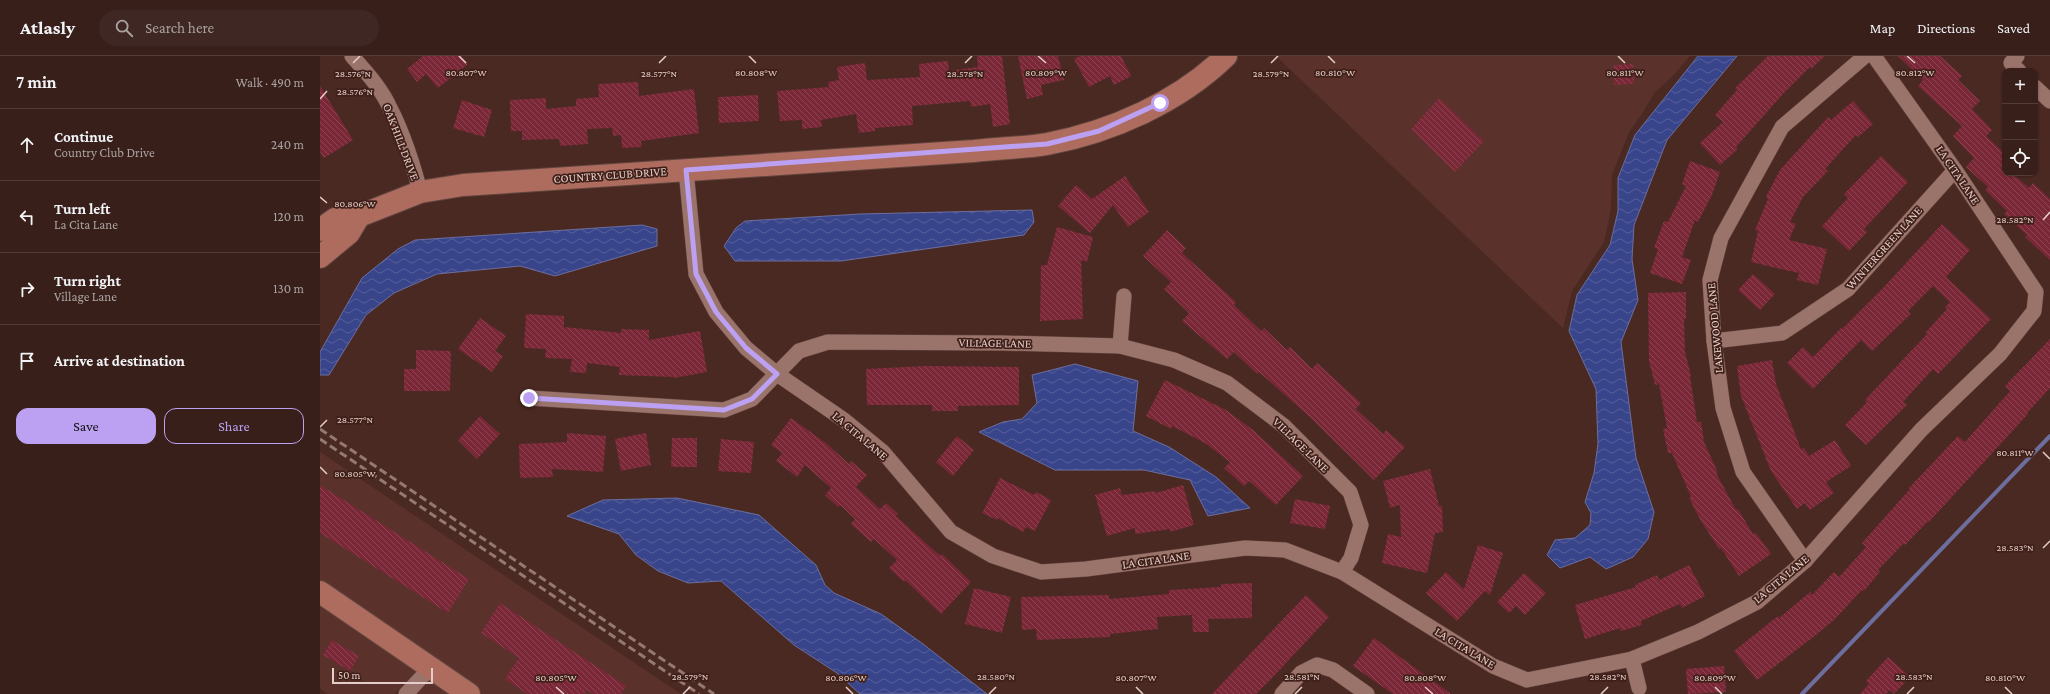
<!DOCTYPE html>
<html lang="en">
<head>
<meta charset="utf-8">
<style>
  :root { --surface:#381f1a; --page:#3f2723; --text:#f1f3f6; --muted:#aba2a2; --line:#523d39; --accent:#bca0f2 }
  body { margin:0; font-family:"Crimson Pro",serif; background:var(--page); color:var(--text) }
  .controls { position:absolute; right:12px; top:12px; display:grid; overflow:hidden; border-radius:8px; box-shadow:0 1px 3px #0004 }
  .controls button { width:36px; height:36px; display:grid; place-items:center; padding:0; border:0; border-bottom:1px solid var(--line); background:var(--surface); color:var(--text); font:20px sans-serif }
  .scale { position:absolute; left:12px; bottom:10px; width:101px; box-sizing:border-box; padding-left:4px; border:2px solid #e4cec9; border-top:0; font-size:11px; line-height:14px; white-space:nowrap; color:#e4cec9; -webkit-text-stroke:3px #3f1f18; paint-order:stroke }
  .stop { position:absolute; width:12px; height:12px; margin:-9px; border:3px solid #bca0f2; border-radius:50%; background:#fff }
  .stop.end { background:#bca0f2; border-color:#fff; box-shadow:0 1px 4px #0008 }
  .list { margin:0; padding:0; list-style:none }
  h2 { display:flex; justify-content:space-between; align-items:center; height:52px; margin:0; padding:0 16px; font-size:17px }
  h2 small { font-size:13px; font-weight:400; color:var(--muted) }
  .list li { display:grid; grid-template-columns:26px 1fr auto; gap:12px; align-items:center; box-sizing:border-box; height:72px; padding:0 16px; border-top:1px solid var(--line) }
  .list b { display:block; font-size:15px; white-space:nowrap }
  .list p { margin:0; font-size:13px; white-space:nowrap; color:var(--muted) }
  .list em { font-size:13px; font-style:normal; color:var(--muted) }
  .actions { display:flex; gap:8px; padding:12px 16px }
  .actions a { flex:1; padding:9px 0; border:1px solid var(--accent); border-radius:12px; text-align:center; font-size:14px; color:var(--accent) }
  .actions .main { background:var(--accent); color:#111 }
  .icon { flex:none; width:22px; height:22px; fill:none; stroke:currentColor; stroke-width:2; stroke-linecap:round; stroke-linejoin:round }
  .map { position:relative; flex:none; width:1730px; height:638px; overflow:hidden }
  header { display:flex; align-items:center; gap:24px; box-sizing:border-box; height:56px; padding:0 20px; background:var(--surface); border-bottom:1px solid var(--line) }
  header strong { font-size:19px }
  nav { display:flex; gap:22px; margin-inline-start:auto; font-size:14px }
  .search { width:280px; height:36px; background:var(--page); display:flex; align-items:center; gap:10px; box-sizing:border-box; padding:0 14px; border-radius:22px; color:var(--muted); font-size:15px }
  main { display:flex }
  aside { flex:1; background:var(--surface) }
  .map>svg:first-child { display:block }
  .built { fill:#5a322b }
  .water { fill:url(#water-waves); stroke:#6c6e9e }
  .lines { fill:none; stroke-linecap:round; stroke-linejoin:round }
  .stream { stroke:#6c6e9e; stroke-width:4 }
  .building { fill:url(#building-back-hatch) }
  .street-casing { stroke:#62453f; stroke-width:16 }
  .secondary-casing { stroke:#62453f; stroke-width:24 }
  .street { stroke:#9a736a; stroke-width:15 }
  .secondary { stroke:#ad6c5e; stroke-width:22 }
  .rail { stroke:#947872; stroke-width:3; stroke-dasharray:8 4; stroke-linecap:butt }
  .route { stroke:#bca0f2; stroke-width:5 }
  .ticks { fill:none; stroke:#e4cec9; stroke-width:1.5 }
  .labels { text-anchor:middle; stroke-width:3.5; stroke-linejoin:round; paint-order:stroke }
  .street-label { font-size:12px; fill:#e4cec9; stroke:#3f1f18 }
  .ticks-label { font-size:10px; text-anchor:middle; fill:#e4cec9; stroke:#3f1f18; stroke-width:3.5; stroke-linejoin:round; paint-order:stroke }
</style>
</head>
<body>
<header>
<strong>Atlasly</strong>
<div class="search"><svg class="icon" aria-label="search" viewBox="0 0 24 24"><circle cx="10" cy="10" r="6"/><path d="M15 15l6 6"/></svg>Search here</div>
<nav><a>Map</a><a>Directions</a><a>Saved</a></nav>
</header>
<main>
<aside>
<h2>7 min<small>Walk · 490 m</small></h2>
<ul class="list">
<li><svg class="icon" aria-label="ahead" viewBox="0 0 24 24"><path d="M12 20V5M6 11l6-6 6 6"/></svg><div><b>Continue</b><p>Country Club Drive</p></div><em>240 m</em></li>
<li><svg class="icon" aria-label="left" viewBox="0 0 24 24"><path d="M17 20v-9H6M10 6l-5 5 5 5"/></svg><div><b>Turn left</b><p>La Cita Lane</p></div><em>120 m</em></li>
<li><svg class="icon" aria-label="right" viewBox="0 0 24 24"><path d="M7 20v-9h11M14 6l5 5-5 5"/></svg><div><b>Turn right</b><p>Village Lane</p></div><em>130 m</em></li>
<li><svg class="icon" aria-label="arrive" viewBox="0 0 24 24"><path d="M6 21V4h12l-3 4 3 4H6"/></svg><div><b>Arrive at destination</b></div></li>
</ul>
<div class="actions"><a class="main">Save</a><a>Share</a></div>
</aside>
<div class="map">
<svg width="1730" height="638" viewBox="0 0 1730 638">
  <defs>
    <pattern id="water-waves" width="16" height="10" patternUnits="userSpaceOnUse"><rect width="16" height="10" fill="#39458b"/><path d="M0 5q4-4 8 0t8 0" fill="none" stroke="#565f9a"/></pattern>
    <pattern id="building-back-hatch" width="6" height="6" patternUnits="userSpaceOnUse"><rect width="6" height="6" fill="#7a2737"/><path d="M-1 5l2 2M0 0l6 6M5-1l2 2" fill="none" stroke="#8d4553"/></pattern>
  </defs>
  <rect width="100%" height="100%" fill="#4a2922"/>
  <!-- built -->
  <g class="built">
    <polygon points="956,0 1370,0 1352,21 1335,36 1322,58 1309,76 1292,119 1291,153 1284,186 1252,235 1243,272"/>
    <polygon points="0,396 361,638 162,638 0,528"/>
    <polygon points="0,545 99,612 75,638 7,638 0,632"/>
    <polygon points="112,621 137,638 96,638"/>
  </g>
  <!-- water -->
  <g class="water">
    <polygon points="1378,0 1417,0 1347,84 1314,169 1312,203 1318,244 1301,286 1316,402 1334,456 1328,483 1313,501 1286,513 1270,501 1240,512 1227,499 1235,484 1255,482 1270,469 1271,457 1265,446 1274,417 1278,388 1276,333 1249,275 1257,239 1290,189 1298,155 1298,122 1315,79"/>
    <polygon points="712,154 714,166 704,179 521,205 415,205 404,190 416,172 425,165 540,158"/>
    <polygon points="322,169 337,173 337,190 235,220 200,210 117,218 74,237 46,259 9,319 0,319 0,296 42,222 78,193 95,184"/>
    <polygon points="755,308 818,325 813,375 849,391 896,421 930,452 888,460 870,424 824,414 735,414 659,376 683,366 702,363 717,347 712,319"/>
    <polygon points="357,442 439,459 496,509 505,529 514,537 561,558 603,588 667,638 540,638 517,617 474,589 401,525 368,527 338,515 316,499 299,478 247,460 283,444"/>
  </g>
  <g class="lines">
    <!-- stream -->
    <polyline class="stream" points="1482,638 1730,380"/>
  </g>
  <!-- building -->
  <g class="building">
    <polygon points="103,0 141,0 148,8 118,32 106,18 97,26 87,13"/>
    <polygon points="657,0 682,0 690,68 673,71 670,48 651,51 650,45 592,50 593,69 555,72 555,75 539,77 536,58 501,64 502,71 482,73 482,64 460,65 457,35 509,31 508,26 519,24 517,11 545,7 547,24 600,21 599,8 628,5 629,15 658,11"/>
    <polygon points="698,0 738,0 744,24 721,29 723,39 707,43"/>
    <polygon points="760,0 801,0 811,20 794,29 790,20 769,31 754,3"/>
    <polygon points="1448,0 1505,0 1491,13 1490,11 1462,39 1416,91 1418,93 1400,109 1380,87 1403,66 1395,59 1417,34 1415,32"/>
    <polygon points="1578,0 1620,0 1642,20 1638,24 1660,45 1652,53 1672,74 1666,80 1685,98 1685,117 1692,117 1709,132 1713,127 1730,143 1730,204 1705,181 1707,179 1684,158 1687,155 1665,134 1668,131 1646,111 1654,102 1633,80 1642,70 1598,30 1603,24"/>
    <polygon points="1313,8 1314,28 1294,29 1294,9"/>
    <polygon points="318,26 319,40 374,33 379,77 321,85 322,91 302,92 301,79 293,80 292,72 267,73 268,88 240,90 239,83 202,84 202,75 191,75 190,44 226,42 226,53 256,50 256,43 279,41 278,28"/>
    <polygon points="0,30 33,84 4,102 0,96"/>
    <polygon points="438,39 439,65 399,67 398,41"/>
    <polygon points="1119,42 1164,85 1135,116 1091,73"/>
    <polygon points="142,44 172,54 164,81 133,72"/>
    <polygon points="1533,45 1553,68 1538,81 1536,79 1505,113 1508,115 1483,141 1470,166 1476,168 1469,184 1507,193 1498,229 1477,224 1479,217 1431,206 1438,175 1435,174 1448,143 1446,141 1460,114 1508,61 1511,64"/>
    <polygon points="1561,100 1588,126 1544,173 1547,176 1529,195 1502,170 1528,142 1524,138"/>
    <polygon points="1370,105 1400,116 1392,139 1378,166 1375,164 1362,201 1371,204 1362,228 1330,217 1338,193 1334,192 1344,165 1348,166 1366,130 1362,128"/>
    <polygon points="805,120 829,156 808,171 793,149 770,177 738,150 756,129 772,143"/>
    <polygon points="1622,168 1650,194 1626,221 1671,263 1618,318 1613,313 1583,346 1587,349 1546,389 1525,369 1547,346 1545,344 1607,278 1605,277 1627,253 1625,251 1630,246 1613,230 1588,255 1591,258 1552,295 1541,284 1493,333 1467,307 1483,291 1493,301 1521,272 1522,273 1563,232"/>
    <polygon points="737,171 773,181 767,206 761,204 763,263 720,265 721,209 727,209"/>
    <polygon points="847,174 866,192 862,197 916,246 914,249 941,275 944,272 967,294 970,291 992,313 997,307 1041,347 1036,353 1063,378 1066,374 1085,391 1054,424 991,362 939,316 937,318 914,296 907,303 862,265 869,257 844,233 851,226 823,200"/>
    <polygon points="1433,218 1455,238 1440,254 1418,234"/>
    <polygon points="1366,236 1366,263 1364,263 1365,296 1371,320 1370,320 1377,366 1381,366 1384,386 1398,417 1396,417 1416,454 1418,453 1433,478 1436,477 1451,498 1419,520 1401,492 1399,493 1381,465 1369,442 1371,441 1352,397 1348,397 1343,373 1347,372 1339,328 1335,329 1329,305 1328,237"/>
    <polygon points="206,258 244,260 244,271 301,277 301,273 329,274 329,284 380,275 387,316 354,322 354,321 299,319 300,311 267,307 266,317 250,316 252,303 225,302 226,293 204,292"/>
    <polygon points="160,262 186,280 175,295 183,300 172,316 138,293"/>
    <polygon points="1730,283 1730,332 1707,357 1708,358 1608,467 1607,466 1585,489 1583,488 1558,514 1560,516 1544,535 1542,534 1515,563 1496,579 1437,624 1414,595 1458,560 1459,562 1490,536 1492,539 1514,516 1519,521 1546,491 1542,487 1590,433 1589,432 1638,380 1645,386 1690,335 1685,330"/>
    <polygon points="96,294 131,295 130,335 84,335 84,313 96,313"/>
    <polygon points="1452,304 1456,328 1481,393 1484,392 1489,400 1515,384 1531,410 1506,426 1514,437 1490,454 1485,447 1477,453 1451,415 1421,340 1417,310"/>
    <polygon points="606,310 699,311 699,349 638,350 638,355 612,355 612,349 547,349 546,313"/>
    <polygon points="845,324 906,354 933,374 983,420 956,449 929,425 924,430 904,412 910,406 885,387 852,370 851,373 826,360"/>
    <polygon points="160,360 180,378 157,403 138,384"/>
    <polygon points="471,362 507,388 529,408 531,405 547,419 536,431 560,453 566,447 578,458 576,460 620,500 622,498 651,526 621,558 585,524 584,526 569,512 577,504 554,483 551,486 531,468 535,463 520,449 518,451 505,439 511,432 485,409 477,421 456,405 462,397 451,389"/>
    <polygon points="247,377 286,380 283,416 232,413 233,421 200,422 199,388 247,386"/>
    <polygon points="326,377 331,409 301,415 295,383"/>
    <polygon points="637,380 654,394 633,420 616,406"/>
    <polygon points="352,382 377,382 377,411 351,411"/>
    <polygon points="401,383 434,386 431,417 398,415"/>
    <polygon points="1110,413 1119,450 1122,450 1123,476 1115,477 1107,517 1062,507 1068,478 1081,481 1080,449 1070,452 1063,425"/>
    <polygon points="680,422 714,439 716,436 731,444 715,475 706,471 703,476 678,462 677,464 662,457"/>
    <polygon points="0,429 149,523 128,557 0,477"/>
    <polygon points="863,429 874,469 850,476 850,473 815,478 815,472 787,480 775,439 800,432 802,439 835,435 836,437"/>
    <polygon points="975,443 1010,450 1005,473 970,467"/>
    <polygon points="1158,489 1183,497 1170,539 1165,535 1137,565 1106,537 1126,516 1144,533"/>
    <polygon points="1369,509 1385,540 1362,552 1360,548 1321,565 1322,569 1301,575 1300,572 1265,583 1255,549 1316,531 1315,529 1337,519 1339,524"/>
    <polygon points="1204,517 1226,537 1205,559 1196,550 1189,557 1177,546"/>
    <polygon points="932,527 932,562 888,563 889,576 873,576 872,559 837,561 838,573 790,578 790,581 717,584 716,573 702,574 701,541 789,539 789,543 849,538 849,534 901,531 901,528"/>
    <polygon points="654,532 691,541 682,577 645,568"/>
    <polygon points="986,539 1009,561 953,621 936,638 892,638"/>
    <polygon points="180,547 306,630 301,638 273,638 267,634 264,638 207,638 185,623 199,602 161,577"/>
    <polygon points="1054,582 1131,638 1073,638 1033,610"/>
    <polygon points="12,584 39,600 30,615 3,599"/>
    <polygon points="1568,601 1590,621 1574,638 1570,634 1566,638 1540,638 1549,628 1546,625"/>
    <polygon points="1404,610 1406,636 1368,638 1366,613"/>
  </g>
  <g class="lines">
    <defs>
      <g id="street">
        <path d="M32 0C46 16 61 32 70 52 82 75 94 110 100 136"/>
        <polyline points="1697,0 1691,7 1699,15"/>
        <polyline points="1715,31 1730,45"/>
        <polyline points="366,114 376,218 396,256 426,292 457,318 524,364 563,396 631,476 673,500 721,516 766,513 925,492 965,494 1022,516 1173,610 1207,624 1312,603 1378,576 1437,546 1485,505 1601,374 1680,298 1714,255 1716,236 1635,114 1554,0"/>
        <polyline points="1394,285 1462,277 1528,233 1635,114"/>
        <polyline points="800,290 804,240"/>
        <polyline points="209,342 404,354 432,343 479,295 508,286 683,287 800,290 854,304 907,327 964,370 1030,436 1041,469 1031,502 1022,516"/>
        <polyline points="1485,505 1423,416 1403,352 1394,285 1390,224 1401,182 1462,71 1545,0"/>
        <polyline points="1312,603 1319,632"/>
        <polyline points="86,638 110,612"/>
        <polyline points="962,638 981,617 997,609 1013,614 1047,638"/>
      </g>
      <g id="secondary">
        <path d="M0 174 15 163 39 160 100 136 143 129 654 95C678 92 704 92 727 88 791 76 859 46 906 0"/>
        <polyline points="0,201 29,177 39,160"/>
        <polyline points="0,536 149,638"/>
      </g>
    </defs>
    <!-- street casing -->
    <use href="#street" class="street-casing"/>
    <!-- secondary casing -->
    <use href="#secondary" class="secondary-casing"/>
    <!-- street -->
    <use href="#street" class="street"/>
    <!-- secondary -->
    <use href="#secondary" class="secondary"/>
    <!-- rail -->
    <g class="rail">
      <polyline points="0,373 394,638"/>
      <polyline points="0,383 379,638"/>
    </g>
  </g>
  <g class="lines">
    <!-- route -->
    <polyline class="route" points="209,342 404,354 432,343 457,318 426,292 396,256 376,218 366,114 727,88 779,75 840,47"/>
  </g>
  <!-- ticks -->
  <path class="ticks" d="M139 0 146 7M429 0 436 7M718 0 726 7M1008 0 1015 7M1298 0 1305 7M1587 0 1595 7M33 7 40 0M339 7 346 0M645 7 652 0M951 7 958 0M0 43 7 35M0 141 7 147M1723 164 1730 156M0 371 7 364M1723 396 1730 403M0 411 7 418M1723 492 1730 485M236 631 244 638M526 631 533 638M816 631 823 638M1105 631 1113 638M1395 631 1402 638M1685 631 1692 638M363 638 370 631M669 638 676 631M975 638 982 631M1281 638 1288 631M1587 638 1594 631"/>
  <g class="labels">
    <!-- street labels -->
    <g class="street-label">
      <text transform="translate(81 86) rotate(69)" y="4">OAK HILL DRIVE</text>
      <text transform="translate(290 119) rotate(-4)" y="4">COUNTRY CLUB DRIVE</text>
      <text transform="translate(1638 119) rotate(56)" y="4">LA CITA LANE</text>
      <text transform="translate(1564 192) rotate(-48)" y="4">WINTERGREEN LANE</text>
      <text transform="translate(1395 272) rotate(-95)" y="4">LAKEWOOD LANE</text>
      <text transform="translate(675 287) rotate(1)" y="4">VILLAGE LANE</text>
      <text transform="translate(540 380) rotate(40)" y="4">LA CITA LANE</text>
      <text transform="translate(981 389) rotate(44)" y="4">VILLAGE LANE</text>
      <text transform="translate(836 504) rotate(-8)" y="4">LA CITA LANE</text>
      <text transform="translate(1461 523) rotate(-40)" y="4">LA CITA LANE</text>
      <text transform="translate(1145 592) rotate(31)" y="4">LA CITA LANE</text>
    </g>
  </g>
  <g class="ticks-label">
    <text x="1595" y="20">80.812°W</text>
    <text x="146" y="20">80.807°W</text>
    <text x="436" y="20">80.808°W</text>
    <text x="1015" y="20">80.810°W</text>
    <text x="726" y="20">80.809°W</text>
    <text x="1305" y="20">80.811°W</text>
    <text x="33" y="21">28.576°N</text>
    <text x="339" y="21">28.577°N</text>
    <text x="645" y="21">28.578°N</text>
    <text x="951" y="21">28.579°N</text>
    <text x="35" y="39">28.576°N</text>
    <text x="35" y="151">80.806°W</text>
    <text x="1695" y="167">28.582°N</text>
    <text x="35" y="367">28.577°N</text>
    <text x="1695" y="400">80.811°W</text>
    <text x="35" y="421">80.805°W</text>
    <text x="1695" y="495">28.583°N</text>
    <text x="370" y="624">28.579°N</text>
    <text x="676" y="624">28.580°N</text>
    <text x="982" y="624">28.581°N</text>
    <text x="1288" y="624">28.582°N</text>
    <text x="1594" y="624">28.583°N</text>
    <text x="236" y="625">80.805°W</text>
    <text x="526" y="625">80.806°W</text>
    <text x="816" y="625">80.807°W</text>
    <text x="1105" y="625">80.808°W</text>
    <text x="1395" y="625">80.809°W</text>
    <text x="1685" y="625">80.810°W</text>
  </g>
</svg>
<div class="controls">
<button>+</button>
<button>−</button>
<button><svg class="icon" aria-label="locate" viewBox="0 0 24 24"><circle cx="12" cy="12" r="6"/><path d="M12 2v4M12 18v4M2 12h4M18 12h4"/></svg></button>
</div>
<div class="scale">50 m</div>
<div class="stop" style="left:840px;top:47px"></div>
<div class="stop end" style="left:209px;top:342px"></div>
</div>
</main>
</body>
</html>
